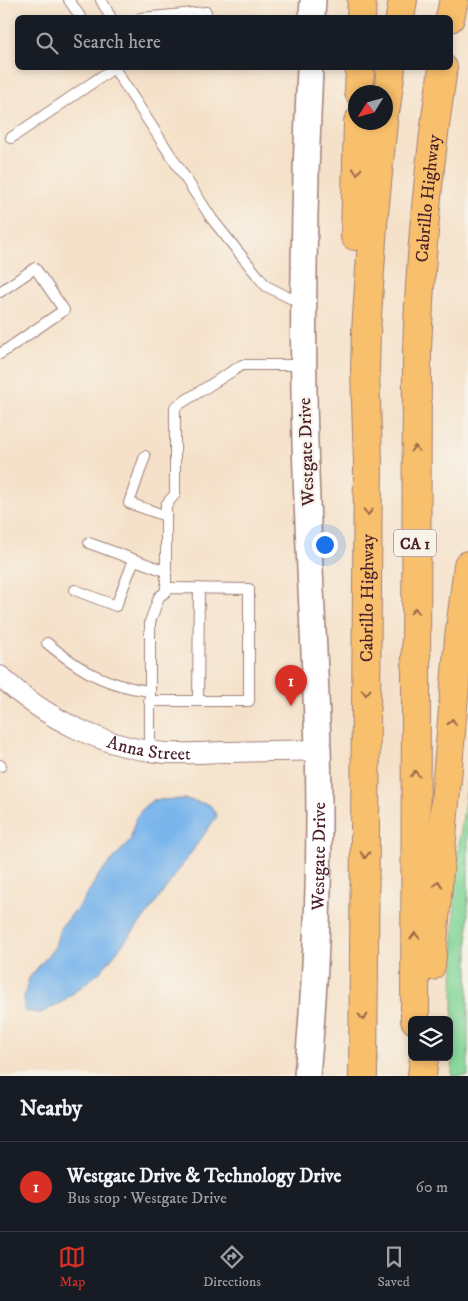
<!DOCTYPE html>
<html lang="en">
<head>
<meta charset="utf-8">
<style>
  :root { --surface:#171b24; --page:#242831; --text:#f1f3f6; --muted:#9ea1a6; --line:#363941; --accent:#d93025 }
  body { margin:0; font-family:"IM FELL DW Pica",serif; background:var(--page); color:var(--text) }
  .controls { position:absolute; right:15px; bottom:15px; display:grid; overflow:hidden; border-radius:8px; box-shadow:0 2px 8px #0003 }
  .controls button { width:45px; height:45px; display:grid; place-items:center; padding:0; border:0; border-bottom:1px solid var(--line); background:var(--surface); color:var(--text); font:25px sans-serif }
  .compass { position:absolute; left:348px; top:85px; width:45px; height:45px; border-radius:50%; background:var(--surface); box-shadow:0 2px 8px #0003; rotate:233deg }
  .you { position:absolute; left:324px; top:544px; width:18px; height:18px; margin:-12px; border:4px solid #fff; border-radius:50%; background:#1a73e8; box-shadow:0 0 0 8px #1a73e833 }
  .badge { display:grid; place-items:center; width:32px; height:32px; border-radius:50%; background:var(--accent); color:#fff; font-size:16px; font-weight:700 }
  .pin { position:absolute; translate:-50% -41px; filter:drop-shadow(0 1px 2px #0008) }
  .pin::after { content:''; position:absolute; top:26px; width:18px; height:15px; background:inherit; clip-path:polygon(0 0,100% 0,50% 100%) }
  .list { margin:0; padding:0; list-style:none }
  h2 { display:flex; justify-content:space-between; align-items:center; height:65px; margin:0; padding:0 20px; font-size:21px }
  h2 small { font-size:16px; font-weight:400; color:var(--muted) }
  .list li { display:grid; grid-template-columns:32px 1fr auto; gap:15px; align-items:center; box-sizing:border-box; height:90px; padding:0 20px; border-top:1px solid var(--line) }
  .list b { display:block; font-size:19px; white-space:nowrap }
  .list p { margin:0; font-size:16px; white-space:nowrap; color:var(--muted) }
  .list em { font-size:16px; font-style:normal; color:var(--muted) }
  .icon { flex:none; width:28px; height:28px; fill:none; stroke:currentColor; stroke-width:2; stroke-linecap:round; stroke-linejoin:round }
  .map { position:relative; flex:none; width:468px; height:1076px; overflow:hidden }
  .search { position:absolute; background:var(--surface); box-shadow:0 2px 8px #0003; left:15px; right:15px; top:15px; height:55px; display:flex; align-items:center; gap:12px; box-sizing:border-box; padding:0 18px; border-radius:8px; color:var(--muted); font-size:19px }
  .sheet { height:155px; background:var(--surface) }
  nav { display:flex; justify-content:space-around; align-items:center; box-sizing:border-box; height:70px; border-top:1px solid var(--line); background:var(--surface); font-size:14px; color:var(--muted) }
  nav a { display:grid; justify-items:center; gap:2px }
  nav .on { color:var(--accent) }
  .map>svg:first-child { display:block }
  .green { fill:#82d698; stroke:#667a62 }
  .water { fill:#7ab6ec; stroke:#626a8c }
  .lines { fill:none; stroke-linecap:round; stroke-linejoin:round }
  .service-casing { stroke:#a0807a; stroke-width:12 }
  .minor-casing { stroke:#a0807a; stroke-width:22 }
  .tertiary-casing { stroke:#a0807a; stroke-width:28 }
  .motorway-casing { stroke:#a0807a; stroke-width:30 }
  .service { stroke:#fff; stroke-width:10 }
  .minor { stroke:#fff; stroke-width:20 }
  .tertiary { stroke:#fff; stroke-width:25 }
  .motorway { stroke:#f8bf6c; stroke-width:28 }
  .oneway { stroke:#986748 }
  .labels { text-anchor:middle; stroke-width:4.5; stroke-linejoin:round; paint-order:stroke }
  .shield { fill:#f7f3e8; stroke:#7e5f64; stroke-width:1 }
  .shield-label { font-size:16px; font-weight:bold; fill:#4a1f2b }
  .street-label { font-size:18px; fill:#4a1f2b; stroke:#f7f3e8 }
</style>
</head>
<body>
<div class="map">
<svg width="468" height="1076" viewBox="0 0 468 1076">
  <rect width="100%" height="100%" fill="#f7f3e8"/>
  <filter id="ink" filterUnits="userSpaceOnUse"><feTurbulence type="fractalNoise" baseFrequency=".02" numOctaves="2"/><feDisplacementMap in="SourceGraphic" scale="10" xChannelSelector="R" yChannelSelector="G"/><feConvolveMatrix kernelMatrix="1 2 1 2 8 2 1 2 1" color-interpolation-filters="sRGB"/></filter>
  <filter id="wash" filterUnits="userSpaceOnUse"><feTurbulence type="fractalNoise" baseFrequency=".0096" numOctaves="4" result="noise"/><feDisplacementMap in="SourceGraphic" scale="20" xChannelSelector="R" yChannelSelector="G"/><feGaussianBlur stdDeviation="1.12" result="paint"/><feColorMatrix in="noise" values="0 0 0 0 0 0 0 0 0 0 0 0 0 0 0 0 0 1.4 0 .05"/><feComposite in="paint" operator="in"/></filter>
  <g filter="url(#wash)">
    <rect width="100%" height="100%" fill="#f5e1c9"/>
    <!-- green -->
    <polygon class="green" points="468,780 468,1076 452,1076 455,872"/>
    <!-- water -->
    <polygon class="water" points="186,799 210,805 217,816 149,912 101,971 62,1002 41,1013 24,1011 24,997 29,978 55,947 60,928 81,904 100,873 130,841 136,817 145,806 153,800"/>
  </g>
  <g filter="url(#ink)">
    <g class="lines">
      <defs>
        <g id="service">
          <polyline points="69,0 81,18"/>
          <polyline points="101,0 111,18"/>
          <polyline points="141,18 206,12"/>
          <polyline points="114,68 212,219 240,254 266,286 302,304"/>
          <polyline points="11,138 114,68"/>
          <polyline points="0,292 35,268 64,310 0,354"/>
          <polyline points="145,456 129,503 166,516"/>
          <polyline points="89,543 165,571"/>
          <polyline points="75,590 116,606 134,560"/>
          <polyline points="166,591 166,505 175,494 175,407 242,365 303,365"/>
          <path d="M47 643C81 671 105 685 149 691"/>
          <polyline points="149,701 249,701 249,589 170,588 159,597 150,622 150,751"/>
          <polyline points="198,701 199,588"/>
          <polyline points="0,765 1,766"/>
        </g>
        <g id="minor">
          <path id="s1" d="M0 676C44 718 104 748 166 753 185 754 204 753 223 752 254 751 286 751 318 750"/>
        </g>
        <g id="tertiary">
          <polyline points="312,18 313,0"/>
          <path id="s2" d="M307 1076C317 967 321 856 318 747 315 655 309 564 306 473 301 338 304 202 310 68"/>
        </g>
        <g id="motorway">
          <polyline points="361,18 362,0"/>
          <polyline points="400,18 403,0"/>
          <polyline points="450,18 454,0"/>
          <polyline points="359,92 360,68"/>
          <polyline points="386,107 391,68"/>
          <polyline points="355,236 358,122"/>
          <polyline points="431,966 459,638 468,565"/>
          <path id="s3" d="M415 1020 417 350C420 255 429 161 443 68"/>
          <path id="s4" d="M363 1076 368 463 365 370 366 332 373 224 383 122"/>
          <polyline points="422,1076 424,1057"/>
        </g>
      </defs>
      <!-- service casing -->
      <use href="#service" class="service-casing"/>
      <!-- minor casing -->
      <use href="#minor" class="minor-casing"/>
      <!-- tertiary casing -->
      <use href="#tertiary" class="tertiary-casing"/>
      <!-- motorway casing -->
      <use href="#motorway" class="motorway-casing"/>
      <!-- service -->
      <use href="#service" class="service"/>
      <!-- minor -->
      <use href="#minor" class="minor"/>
      <!-- tertiary -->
      <use href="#tertiary" class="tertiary"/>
      <!-- motorway -->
      <use href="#motorway" class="motorway"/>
    </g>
    <!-- one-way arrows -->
    <defs><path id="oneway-chevron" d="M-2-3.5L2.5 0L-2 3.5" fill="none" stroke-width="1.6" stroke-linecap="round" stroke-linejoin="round" transform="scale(1.25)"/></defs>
    <g class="oneway">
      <use href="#oneway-chevron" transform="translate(357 171) rotate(92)"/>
      <use href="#oneway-chevron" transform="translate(415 449) rotate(-90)"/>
      <use href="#oneway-chevron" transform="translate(368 512) rotate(91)"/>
      <use href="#oneway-chevron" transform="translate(415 611) rotate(-90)"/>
      <use href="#oneway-chevron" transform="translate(366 692) rotate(91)"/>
      <use href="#oneway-chevron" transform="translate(452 722) rotate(-85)"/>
      <use href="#oneway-chevron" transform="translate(415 774) rotate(-90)"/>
      <use href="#oneway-chevron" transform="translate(365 855) rotate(91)"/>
      <use href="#oneway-chevron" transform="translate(438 884) rotate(-85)"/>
      <use href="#oneway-chevron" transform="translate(415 936) rotate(-90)"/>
      <use href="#oneway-chevron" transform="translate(363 1017) rotate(91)"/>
    </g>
  </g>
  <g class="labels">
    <!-- shield labels -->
    <rect class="shield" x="394" y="529.5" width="42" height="27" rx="4"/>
    <g class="shield-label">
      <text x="415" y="549">CA 1</text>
    </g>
    <!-- street labels -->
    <g class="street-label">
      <text dy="6" stroke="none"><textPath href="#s3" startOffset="822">Cabrillo Highway</textPath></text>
      <text transform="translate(306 452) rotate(-92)" y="6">Westgate Drive</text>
      <text dy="6" stroke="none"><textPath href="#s4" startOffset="478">Cabrillo Highway</textPath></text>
      <text dy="6" stroke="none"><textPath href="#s1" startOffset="169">Anna Street</textPath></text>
      <text dy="6" stroke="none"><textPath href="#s2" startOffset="220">Westgate Drive</textPath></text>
    </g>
  </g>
</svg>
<div class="controls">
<button><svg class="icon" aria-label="layers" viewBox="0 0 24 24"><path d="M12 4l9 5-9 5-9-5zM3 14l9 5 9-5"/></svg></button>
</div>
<svg class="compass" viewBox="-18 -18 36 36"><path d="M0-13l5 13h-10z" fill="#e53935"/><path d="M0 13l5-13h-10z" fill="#9ea1a6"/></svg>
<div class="you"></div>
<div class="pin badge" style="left:291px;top:706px">1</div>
<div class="search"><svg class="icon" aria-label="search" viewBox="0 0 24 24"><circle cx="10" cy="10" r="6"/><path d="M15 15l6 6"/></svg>Search here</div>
</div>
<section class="sheet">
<h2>Nearby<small></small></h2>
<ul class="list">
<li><span class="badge">1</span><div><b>Westgate Drive &amp; Technology Drive</b><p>Bus stop · Westgate Drive</p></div><em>60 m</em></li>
</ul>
</section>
<nav>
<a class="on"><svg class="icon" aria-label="map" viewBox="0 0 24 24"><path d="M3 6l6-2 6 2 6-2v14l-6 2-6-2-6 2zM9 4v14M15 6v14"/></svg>Map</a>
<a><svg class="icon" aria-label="directions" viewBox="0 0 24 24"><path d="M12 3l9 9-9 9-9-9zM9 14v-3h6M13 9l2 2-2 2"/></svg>Directions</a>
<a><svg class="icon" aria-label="saved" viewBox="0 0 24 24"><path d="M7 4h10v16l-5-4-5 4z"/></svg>Saved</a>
</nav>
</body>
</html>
